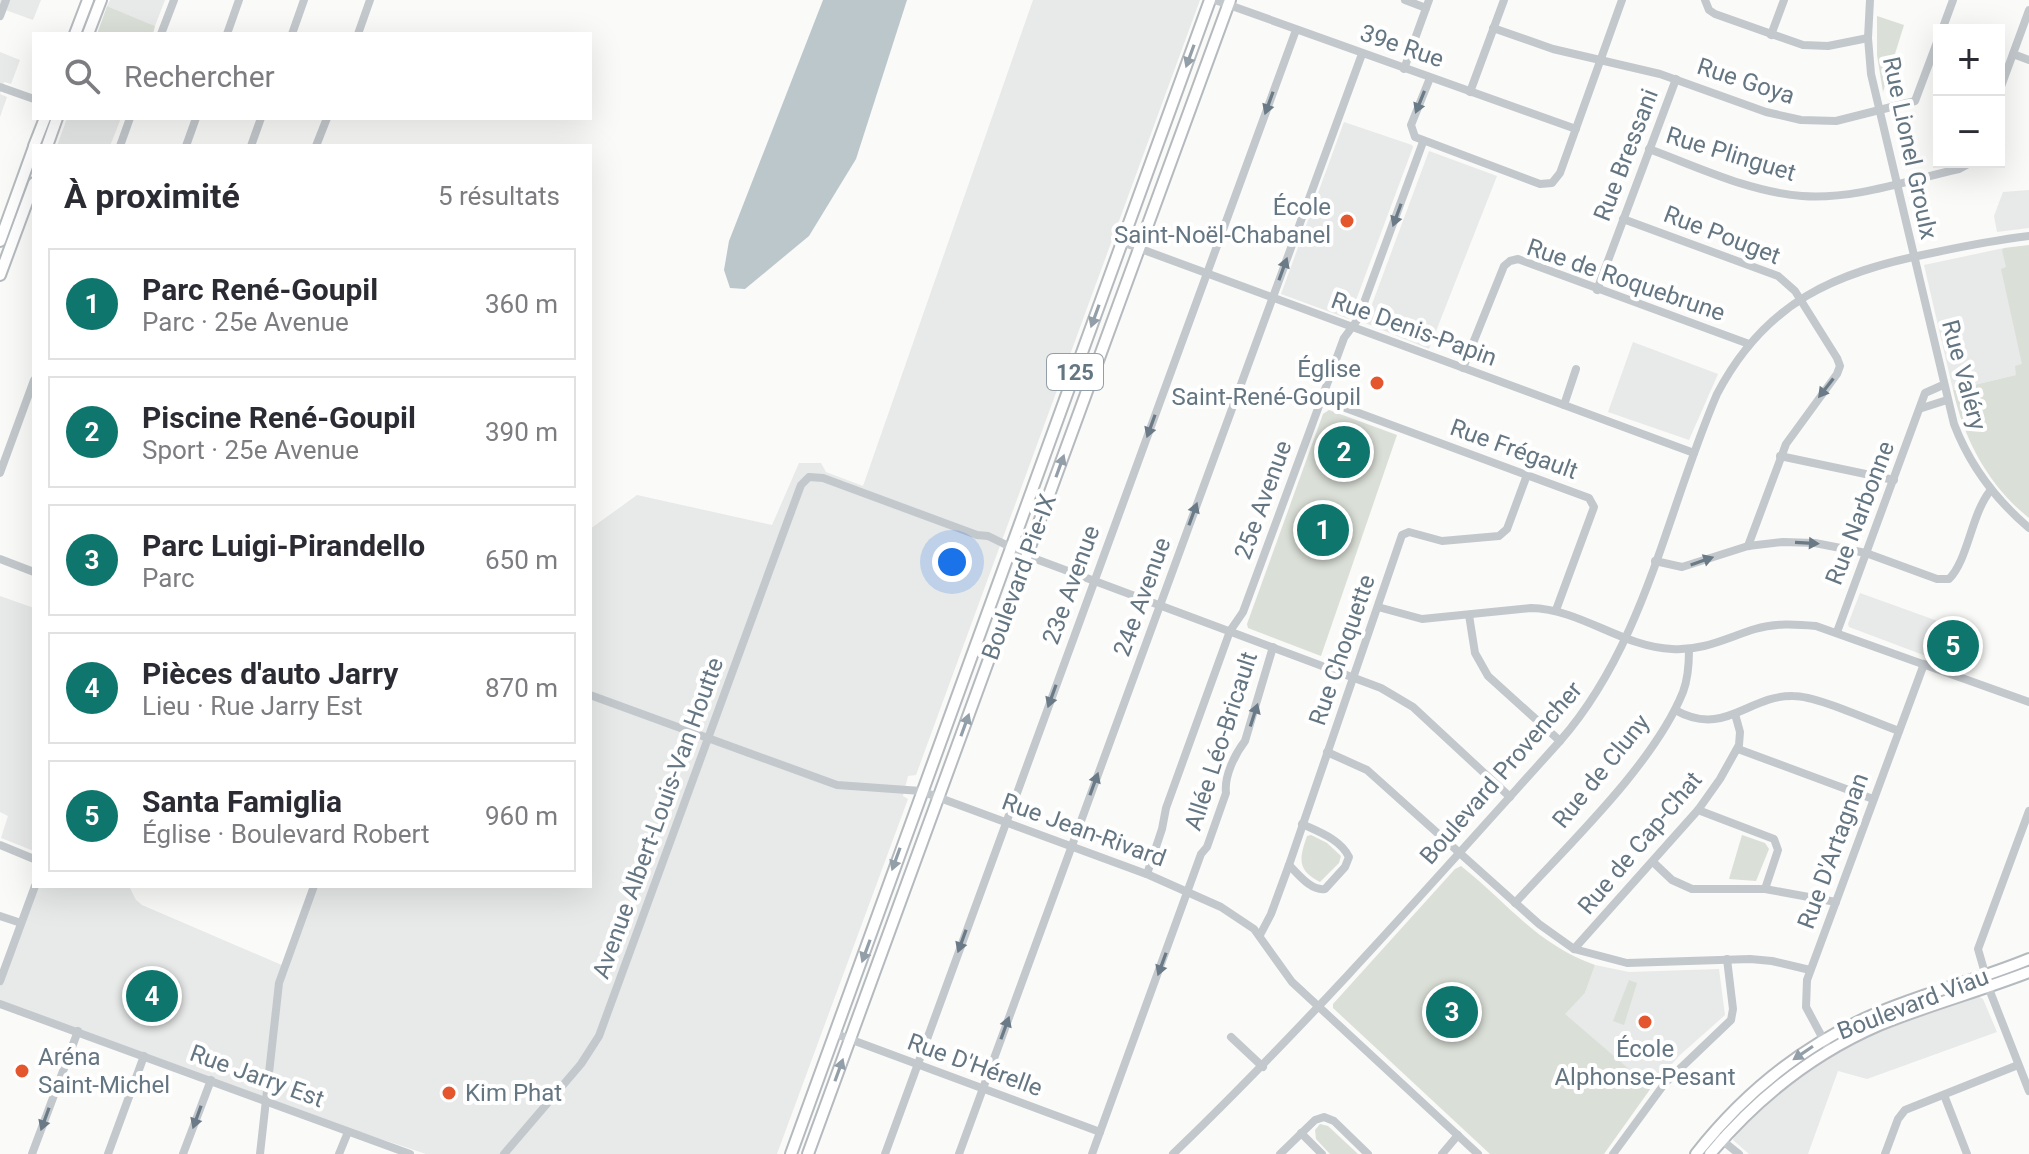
<!DOCTYPE html>
<html lang="fr">
<head>
<meta charset="utf-8">
<style>
  :root { --surface:#fff; --page:#f2f2f3; --text:#2b2b33; --muted:#7c7c81; --line:#e1e1e2; --accent:#0f766e }
  body { margin:0; font-family:Roboto,sans-serif; background:var(--page); color:var(--text) }
  .controls { position:absolute; right:24px; top:24px; display:grid; overflow:hidden; border-radius:0px; box-shadow:0 8px 32px #0002 }
  .controls button { width:72px; height:72px; display:grid; place-items:center; padding:0; border:0; border-bottom:2px solid var(--line); background:var(--surface); color:var(--text); font:40px sans-serif }
  .you { position:absolute; left:952px; top:562px; width:28px; height:28px; margin:-20px; border:6px solid #fff; border-radius:50%; background:#1a73e8; box-shadow:0 0 0 12px #1a73e833 }
  .badge { display:grid; place-items:center; width:52px; height:52px; border-radius:50%; background:var(--accent); color:#fff; font-size:26px; font-weight:700 }
  .pin { position:absolute; translate:-50% -50%; border:4px solid #fff; box-shadow:0 2px 8px #0006 }
  .list { margin:0; padding:0; list-style:none }
  h2 { display:flex; justify-content:space-between; align-items:center; height:104px; margin:0; padding:0 32px; font-size:34px }
  h2 small { font-size:26px; font-weight:400; color:var(--muted) }
  .list li { display:grid; grid-template-columns:52px 1fr auto; gap:24px; align-items:center; box-sizing:border-box; height:112px; margin:0 16px 16px; padding:0 16px; border:2px solid var(--line); border-radius:0px }
  .list b { display:block; font-size:30px; white-space:nowrap }
  .list p { margin:0; font-size:26px; white-space:nowrap; color:var(--muted) }
  .list em { font-size:26px; font-style:normal; color:var(--muted) }
  .icon { flex:none; width:44px; height:44px; fill:none; stroke:currentColor; stroke-width:2; stroke-linecap:round; stroke-linejoin:round }
  .map { position:relative; flex:none; width:2029px; height:1154px; overflow:hidden }
  .search { position:absolute; background:var(--surface); box-shadow:0 8px 32px #0002; left:32px; top:32px; width:560px; height:88px; display:flex; align-items:center; gap:20px; box-sizing:border-box; padding:0 28px; border-radius:0px; color:var(--muted); font-size:30px }
  .panel { position:absolute; background:var(--surface); box-shadow:0 8px 32px #0002; left:32px; top:144px; width:560px; height:744px; border-radius:0px }
  .map>svg:first-child { display:block }
  .built { fill:#e8e9e9 }
  .green { fill:#dadfd7 }
  .water { fill:#bbc7cb }
  .lines { fill:none; stroke-linecap:round; stroke-linejoin:round }
  .major-casing { stroke:#b5babe; stroke-width:14 }
  .minor { stroke:#c3c8cc; stroke-width:8 }
  .major { stroke:#fff; stroke-width:10 }
  .oneway { fill:#939fa8 }
  .oneway2 { fill:#6a7a87 }
  .poi-dot { fill:#e4572e; stroke:#fff; stroke-width:3 }
  .labels { text-anchor:middle; stroke-width:8; stroke-linejoin:round; paint-order:stroke }
  .shield { fill:#fff; stroke:#939fa8; stroke-width:2 }
  .shield-label { font-size:22px; font-weight:bold; fill:#657683 }
  .street-label { font-size:24px; fill:#657683; stroke:#fff }
  .poi-label { font-size:24px; fill:#657683; stroke:#fff; text-anchor:end }
</style>
</head>
<body>
<div class="map">
<svg width="2029" height="1154" viewBox="0 0 2029 1154">
  <rect width="100%" height="100%" fill="#fafaf8"/>
  <!-- built -->
  <g class="built">
    <polygon points="0,0 41,0 33,20 0,8"/>
    <polygon points="110,0 165,0 155,26 107,6"/>
    <polygon points="1033,0 1200,0 916,775 908,776 903,796 908,799 777,1154 426,1154 267,1101 0,1004 0,981 35,886 129,886 136,900 142,905 284,966 314,886 590,886 590,529 637,495 772,525 799,463 821,463 826,472 863,486"/>
    <polygon points="0,52 20,60 11,84 4,82 0,94 7,97 0,117"/>
    <polygon points="67,118 121,118 110,146 57,146"/>
    <polygon points="1344,122 1412,145 1413,147 1349,319 1281,294"/>
    <polygon points="1429,151 1497,176 1429,349 1365,323"/>
    <polygon points="2029,190 2029,228 1997,232 1994,216 2003,192"/>
    <polygon points="2004,248 2029,354 2029,372 1953,390 1924,265"/>
    <polygon points="1633,342 1718,374 1689,440 1608,412"/>
    <polygon points="1860,593 1946,624 1934,659 1849,627 1848,624"/>
    <polygon points="0,596 34,608 34,851 1,838 8,816 0,812"/>
    <polygon points="1595,965 1629,972 1719,969 1725,1015 1680,1055 1651,1088 1564,1014 1585,993"/>
    <polygon points="1978,996 1983,999 1997,1032 1867,1079 1838,1071 1808,1154 1749,1154 1733,1140 1735,1134 1775,1096 1833,1055 1878,1032"/>
  </g>
  <!-- green -->
  <g class="green">
    <polygon points="107,6 155,26 153,34 97,34"/>
    <polygon points="1877,16 1904,25 1883,92 1877,55"/>
    <path d="M2029 245V518C1989 486 1964 440 1953 390L2016 375 2015 366 2022 364 2001 269 2006 267 2002 250 2004 248Z"/>
    <polygon points="1329,410 1397,435 1321,656 1248,628 1247,624 1323,414"/>
    <path d="M1311 835 1327 843 1341 856 1339 863 1320 882C1297 870 1299 859 1307 836Z"/>
    <polygon points="1742,835 1765,843 1769,849 1756,881 1729,879"/>
    <path d="M1461 866C1509 904 1535 943 1595 965L1585 993 1565 1014 1651 1088 1604 1154H1490L1333 1008V1004L1455 869Z"/>
    <polygon points="1629,980 1637,983 1624,1025 1613,1021"/>
    <polygon points="1320,1124 1328,1126 1358,1154 1330,1154 1316,1139 1315,1130"/>
  </g>
  <!-- water -->
  <polygon class="water" points="823,0 907,0 856,159 809,236 745,289 730,288 724,270 729,241"/>
  <g class="lines">
    <defs>
      <g id="major">
        <polyline points="75,34 88,0"/>
        <polyline points="88,34 101,0"/>
        <polyline points="34,146 45,118"/>
        <polyline points="47,146 57,118"/>
        <polyline points="0,241 34,147"/>
        <polyline points="0,275 34,183"/>
        <polyline points="791,1154 1210,0"/>
        <polyline points="808,1154 1230,0"/>
        <path d="M1696 1154C1744 1093 1802 1046 1873 1015 1924 993 1978 980 2029 959"/>
        <path d="M1710 1154C1757 1098 1812 1054 1879 1025 1928 1005 1980 991 2029 972"/>
      </g>
    </defs>
    <!-- major casing -->
    <use href="#major" class="major-casing"/>
    <!-- minor -->
    <g class="minor">
      <polyline points="1215,0 1576,129"/>
      <polyline points="1405,0 1426,8"/>
      <polyline points="1705,0 1709,10 1715,14 1803,45 1828,46 1868,38"/>
      <path d="M1870 0 1868 38 1871 74 1954 424C1970 466 1995 499 2029 528"/>
      <polyline points="0,16 6,0"/>
      <polyline points="1493,28 1553,49 1660,74 1766,112 1801,120 1836,121 1915,101 1939,37"/>
      <polyline points="1942,30 1953,0"/>
      <polyline points="161,34 174,0"/>
      <polyline points="227,34 239,0"/>
      <polyline points="292,34 304,0"/>
      <polyline points="358,34 370,0"/>
      <polyline points="1771,35 1784,0"/>
      <polyline points="2013,54 2029,60"/>
      <polyline points="1404,69 1429,0"/>
      <polyline points="1430,78 1411,125 1415,137 1540,184 1552,183 1560,173 1622,0"/>
      <polyline points="0,87 34,99"/>
      <polyline points="1470,92 1504,0"/>
      <polyline points="1999,92 2029,10"/>
      <polyline points="120,146 130,118"/>
      <polyline points="186,146 196,118"/>
      <polyline points="251,146 261,118"/>
      <polyline points="316,146 327,118"/>
      <path d="M1649 149C1698 167 1749 192 1802 196 1854 200 1909 180 1959 169L1972 162"/>
      <polyline points="1623,219 1778,276 1795,291 1837,358 1840,366 1837,374 1786,444 1748,546"/>
      <polyline points="1122,242 1694,453"/>
      <polyline points="1597,290 1676,79"/>
      <polyline points="1463,368 1504,266 1510,261 1518,259 1749,344"/>
      <polyline points="1321,399 1589,498 1594,507 1556,610"/>
      <polyline points="1564,405 1576,369"/>
      <polyline points="1922,408 1947,400"/>
      <polyline points="1780,456 1894,480"/>
      <polyline points="0,473 34,380"/>
      <polyline points="0,559 34,572"/>
      <path d="M1655 561 1682 567 1748 546 1783 542 1815 543 1866 553 1937 579H1949C1968 560 1971 515 1990 491"/>
      <path d="M1378 607 1422 619 1531 608C1581 609 1622 647 1672 649 1703 651 1726 638 1755 629 1775 623 1795 624 1816 626L2029 702"/>
      <polyline points="1469,615 1475,653 1488,676 1560,741"/>
      <polyline points="1837,632 1925,393 1943,385"/>
      <polyline points="590,695 837,785 921,791 1149,875 1221,907 1254,929 1292,982 1478,1154"/>
      <path d="M1675 710C1725 738 1748 695 1793 696 1818 696 1873 722 1899 731"/>
      <polyline points="1738,749 1873,799"/>
      <polyline points="1327,752 1367,770 1539,924 1574,949 1627,963 1750,959 1772,961 1810,970"/>
      <polyline points="1698,810 1774,839 1778,850 1765,889"/>
      <polyline points="2029,811 1978,949 1991,994 2029,1091"/>
      <polyline points="0,845 34,859"/>
      <polyline points="1653,862 1672,880 1692,889 1765,889 1836,902"/>
      <path d="M1289 865C1299 875 1311 891 1325 889L1345 867 1349 857C1340 839 1319 832 1302 824"/>
      <polyline points="1147,874 1162,829 1166,808 1230,631 1243,612 1344,338 1358,319 1423,142"/>
      <path d="M1515 903C1568 845 1654 764 1683 692 1688 679 1689 664 1689 650"/>
      <polyline points="0,916 21,923"/>
      <polyline points="1260,935 1271,914 1289,865 1402,535 1409,532 1442,541 1499,536 1507,529 1527,475"/>
      <polyline points="1574,949 1698,810 1720,779 1739,745 1740,732 1735,714"/>
      <polyline points="0,981 35,886"/>
      <polyline points="0,1004 410,1154"/>
      <polyline points="836,1034 1100,1132"/>
      <polyline points="1231,1037 1263,1067"/>
      <polyline points="1829,1050 1806,1007 1807,980 1924,664"/>
      <polyline points="1944,1095 1967,1154"/>
      <polyline points="1301,1133 1322,1154"/>
      <polyline points="1713,1133 1739,1154"/>
      <polyline points="32,1154 78,1031"/>
      <polyline points="108,1154 144,1056"/>
      <polyline points="183,1154 211,1080"/>
      <polyline points="260,1154 279,983 314,886"/>
      <polyline points="339,1154 348,1132"/>
      <polyline points="504,1154 581,1064 599,1036 788,520 801,485 809,477 823,478 977,535 988,536 1033,558 1381,688 1413,707 1510,797"/>
      <polyline points="885,1154 1296,30"/>
      <polyline points="959,1154 1362,54"/>
      <path d="M1092 1154 1201 854 1207 847 1226 793C1224 776 1235 754 1245 741L1273 647"/>
      <path d="M1173 1154C1309 1023 1434 881 1560 741 1645 644 1667 510 1717 394 1765 302 1835 272 1932 253 1965 246 1996 240 2029 236"/>
      <polyline points="1280,1154 1315,1120 1324,1117 1334,1121 1368,1154"/>
      <polyline points="1442,1154 1458,1135"/>
      <polyline points="1613,1154 1665,1083 1731,1020 1733,1009 1727,959"/>
      <polyline points="1885,1154 1898,1119 1905,1110 2018,1065"/>
    </g>
    <!-- major -->
    <use href="#major" class="major"/>
  </g>
  <!-- one-way arrows -->
  <defs><path id="oneway-solid" d="M-6-.8H1V-3.2L6.5 0L1 3.2V.8H-6Z" transform="scale(2)"/></defs>
  <g class="oneway">
    <use href="#oneway-solid" transform="translate(1190 56) rotate(110)"/>
    <use href="#oneway-solid" transform="translate(1095 316) rotate(110)"/>
    <use href="#oneway-solid" transform="translate(1060 466) rotate(-70)"/>
    <use href="#oneway-solid" transform="translate(965 725) rotate(-70)"/>
    <use href="#oneway-solid" transform="translate(896 859) rotate(110)"/>
    <use href="#oneway-solid" transform="translate(866 951) rotate(110)"/>
    <use href="#oneway-solid" transform="translate(1803 1053) rotate(146)"/>
    <use href="#oneway-solid" transform="translate(839 1070) rotate(-70)"/>
  </g>
  <g class="oneway2">
    <use href="#oneway-solid" transform="translate(1420 102) rotate(112)"/>
    <use href="#oneway-solid" transform="translate(1269 103) rotate(110)"/>
    <use href="#oneway-solid" transform="translate(1397 215) rotate(110)"/>
    <use href="#oneway-solid" transform="translate(1283 269) rotate(-70)"/>
    <use href="#oneway-solid" transform="translate(1826 388) rotate(128)"/>
    <use href="#oneway-solid" transform="translate(1151 426) rotate(110)"/>
    <use href="#oneway-solid" transform="translate(1193 514) rotate(-70)"/>
    <use href="#oneway-solid" transform="translate(1807 543) rotate(3)"/>
    <use href="#oneway-solid" transform="translate(1702 561) rotate(-19)"/>
    <use href="#oneway-solid" transform="translate(1052 696) rotate(110)"/>
    <use href="#oneway-solid" transform="translate(1254 715) rotate(-72)"/>
    <use href="#oneway-solid" transform="translate(1094 784) rotate(-70)"/>
    <use href="#oneway-solid" transform="translate(962 941) rotate(110)"/>
    <use href="#oneway-solid" transform="translate(1162 964) rotate(110)"/>
    <use href="#oneway-solid" transform="translate(1005 1028) rotate(-70)"/>
    <use href="#oneway-solid" transform="translate(197 1117) rotate(110)"/>
    <use href="#oneway-solid" transform="translate(45 1119) rotate(110)"/>
  </g>
  <!-- markers -->
  <g class="poi-dot">
    <circle cx="1347" cy="221" r="8"/>
    <circle cx="1377" cy="383" r="8"/>
    <circle cx="1645" cy="1022" r="8"/>
    <circle cx="22" cy="1071" r="8"/>
    <circle cx="449" cy="1093" r="8"/>
  </g>
  <g class="labels">
    <!-- shield labels -->
    <rect class="shield" x="1047" y="354" width="56" height="36" rx="6"/>
    <g class="shield-label">
      <text x="1075" y="380">125</text>
    </g>
    <!-- street labels -->
    <g class="street-label">
      <text transform="translate(1402 46) rotate(19)" y="8">39e Rue</text>
      <text transform="translate(1746 81) rotate(18)" y="8">Rue Goya</text>
      <text transform="translate(1910 148) rotate(78)" y="8">Rue Lionel Groulx</text>
      <text transform="translate(1731 154) rotate(17)" y="8">Rue Plinguet</text>
      <text transform="translate(1626 155) rotate(-69)" y="8">Rue Bressani</text>
      <text transform="translate(1722 235) rotate(21)" y="8">Rue Pouget</text>
      <text transform="translate(1626 280) rotate(19)" y="8">Rue de Roquebrune</text>
      <text transform="translate(1414 329) rotate(20)" y="8">Rue Denis-Papin</text>
      <text transform="translate(1964 375) rotate(75)" y="8">Rue Valéry</text>
      <text transform="translate(1514 449) rotate(20)" y="8">Rue Frégault</text>
      <text transform="translate(1263 500) rotate(-70)" y="8">25e Avenue</text>
      <text transform="translate(1860 513) rotate(-69)" y="8">Rue Narbonne</text>
      <text transform="translate(1019 577) rotate(-70)" y="8">Boulevard Pie-IX</text>
      <text transform="translate(1071 585) rotate(-70)" y="8">23e Avenue</text>
      <text transform="translate(1142 597) rotate(-70)" y="8">24e Avenue</text>
      <text transform="translate(1342 650) rotate(-71)" y="8">Rue Choquette</text>
      <text transform="translate(1221 741) rotate(-72)" y="8">Allée Léo-Bricault</text>
      <text transform="translate(1601 771) rotate(-51)" y="8">Rue de Cluny</text>
      <text transform="translate(1501 773) rotate(-49)" y="8">Boulevard Provencher</text>
      <text transform="translate(658 818) rotate(-70)" y="8">Avenue Albert-Louis-Van Houtte</text>
      <text transform="translate(1084 830) rotate(20)" y="8">Rue Jean-Rivard</text>
      <text transform="translate(1640 843) rotate(-50)" y="8">Rue de Cap-Chat</text>
      <text transform="translate(1833 851) rotate(-70)" y="8">Rue D'Artagnan</text>
      <text transform="translate(1913 1004) rotate(-21)" y="8">Boulevard Viau</text>
      <text transform="translate(975 1065) rotate(20)" y="8">Rue D'Hérelle</text>
      <text transform="translate(257 1076) rotate(20)" y="8">Rue Jarry Est</text>
    </g>
    <!-- poi labels -->
    <g class="poi-label">
      <text x="1331" y="215">École<tspan x="1331" dy="28">Saint-Noël-Chabanel</tspan></text>
      <text x="1361" y="377">Église<tspan x="1361" dy="28">Saint-René-Goupil</tspan></text>
      <text x="1645" y="1057" text-anchor="middle">École<tspan x="1645" dy="28">Alphonse-Pesant</tspan></text>
      <text x="38" y="1065" text-anchor="start">Aréna<tspan x="38" dy="28">Saint-Michel</tspan></text>
      <text x="465" y="1101" text-anchor="start">Kim Phat</text>
    </g>
  </g>
</svg>
<div class="controls">
<button>+</button>
<button>−</button>
</div>
<div class="you"></div>
<div class="pin badge" style="left:1323px;top:530px">1</div>
<div class="pin badge" style="left:1344px;top:452px">2</div>
<div class="pin badge" style="left:1452px;top:1012px">3</div>
<div class="pin badge" style="left:152px;top:996px">4</div>
<div class="pin badge" style="left:1953px;top:646px">5</div>
<div class="search"><svg class="icon" aria-label="search" viewBox="0 0 24 24"><circle cx="10" cy="10" r="6"/><path d="M15 15l6 6"/></svg>Rechercher</div>
<section class="panel">
<h2>À proximité<small>5 résultats</small></h2>
<ul class="list">
<li><span class="badge">1</span><div><b>Parc René-Goupil</b><p>Parc · 25e Avenue</p></div><em>360 m</em></li>
<li><span class="badge">2</span><div><b>Piscine René-Goupil</b><p>Sport · 25e Avenue</p></div><em>390 m</em></li>
<li><span class="badge">3</span><div><b>Parc Luigi-Pirandello</b><p>Parc</p></div><em>650 m</em></li>
<li><span class="badge">4</span><div><b>Pièces d'auto Jarry</b><p>Lieu · Rue Jarry Est</p></div><em>870 m</em></li>
<li><span class="badge">5</span><div><b>Santa Famiglia</b><p>Église · Boulevard Robert</p></div><em>960 m</em></li>
</ul>
</section>
</div>
</body>
</html>
